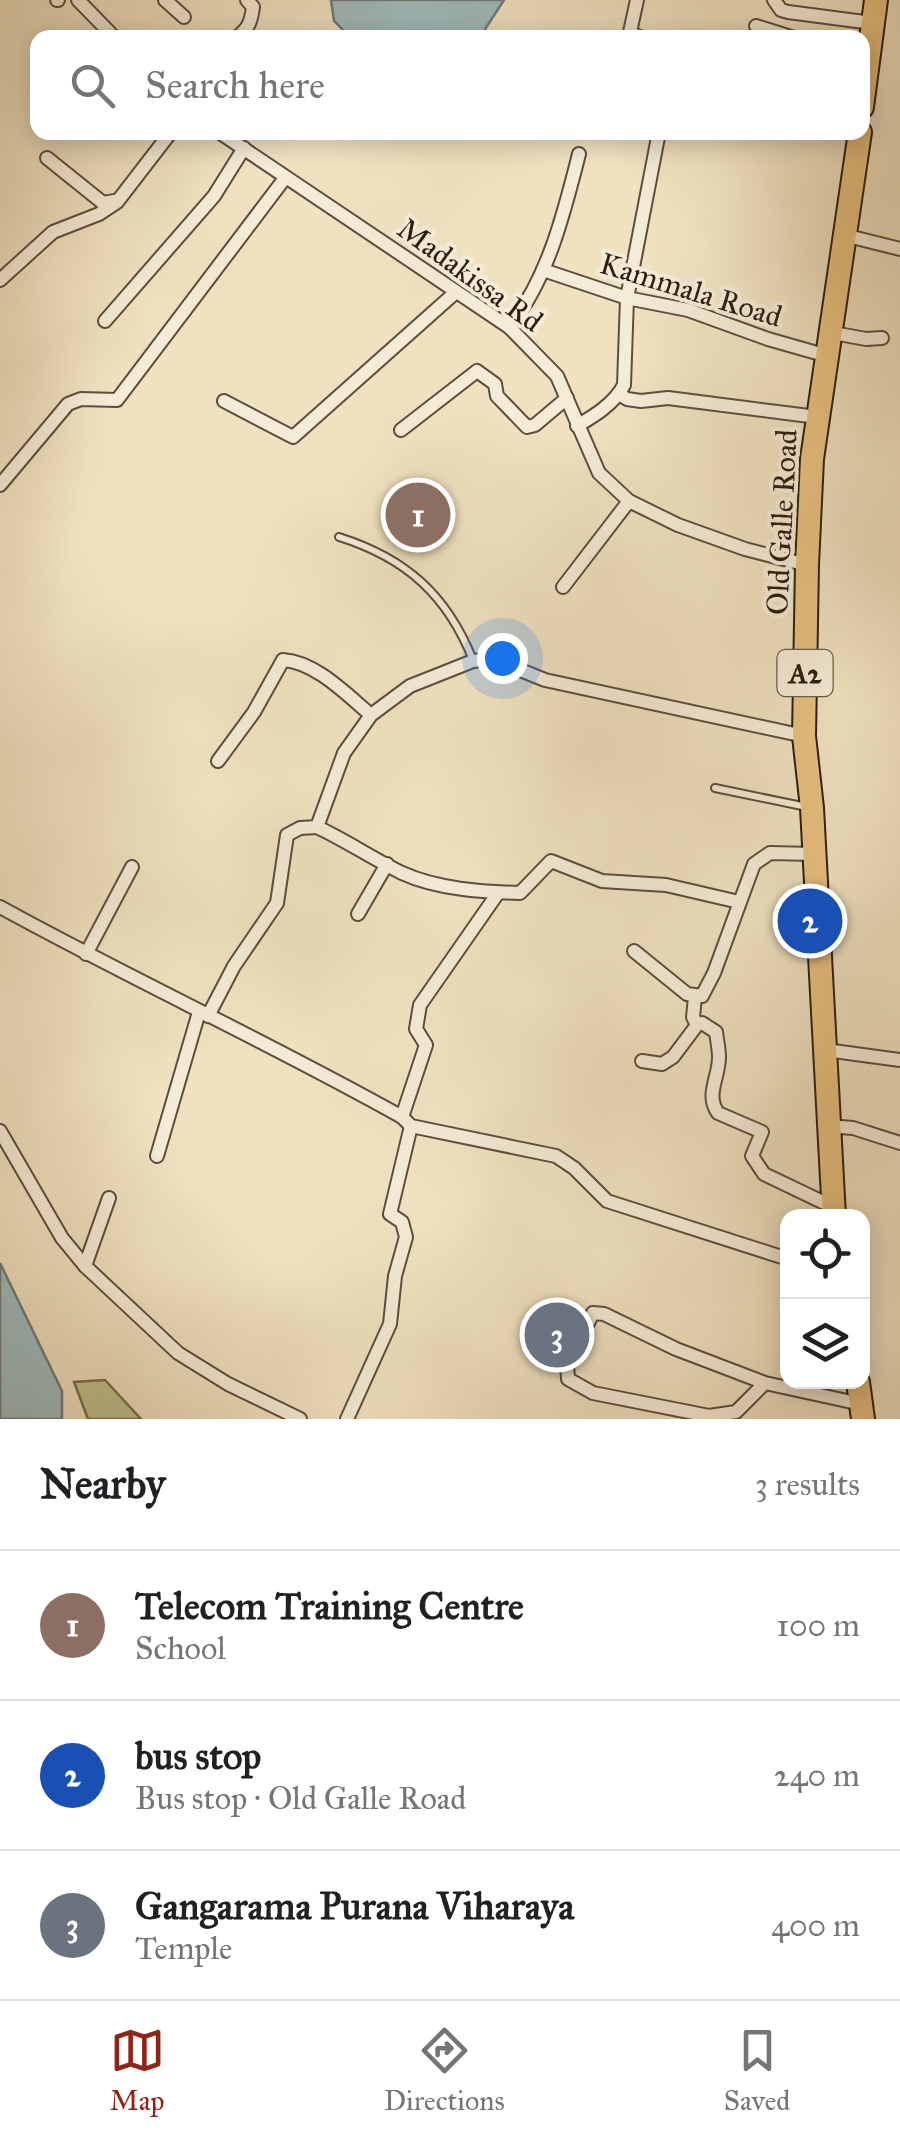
<!DOCTYPE html>
<html lang="en">
<head>
<meta charset="utf-8">
<style>
  :root { --surface:#fff; --page:#f2f2f2; --text:#202124; --muted:#757577; --line:#e0e0e0; --accent:#8f2418 }
  body { margin:0; font-family:"IM FELL Great Primer",serif; background:var(--page); color:var(--text) }
  .controls { position:absolute; right:30px; bottom:30px; display:grid; overflow:hidden; border-radius:20px; box-shadow:0 5px 25px #0003 }
  .controls button { width:90px; height:90px; display:grid; place-items:center; padding:0; border:0; border-bottom:2px solid var(--line); background:var(--surface); color:var(--text); font:50px sans-serif }
  .you { position:absolute; left:502px; top:658px; width:35px; height:35px; margin:-25px; border:8px solid #fff; border-radius:50%; background:#1a73e8; box-shadow:0 0 0 15px #1a73e833 }
  .badge { display:grid; place-items:center; width:65px; height:65px; border-radius:50%; background:var(--accent); color:#fff; font-size:32px; font-weight:700 }
  .pin { position:absolute; translate:-50% -50%; border:5px solid #fff; box-shadow:0 2px 10px #0006 }
  .list { margin:0; padding:0; list-style:none }
  h2 { display:flex; justify-content:space-between; align-items:center; height:130px; margin:0; padding:0 40px; font-size:42px }
  h2 small { font-size:32px; font-weight:400; color:var(--muted) }
  .list li { display:grid; grid-template-columns:65px 1fr auto; gap:30px; align-items:center; box-sizing:border-box; height:150px; padding:0 40px; border-top:2px solid var(--line) }
  .list b { display:block; font-size:38px; white-space:nowrap }
  .list p { margin:0; font-size:32px; white-space:nowrap; color:var(--muted) }
  .list em { font-size:32px; font-style:normal; color:var(--muted) }
  .icon { flex:none; width:55px; height:55px; fill:none; stroke:currentColor; stroke-width:2; stroke-linecap:round; stroke-linejoin:round }
  .map { position:relative; flex:none; width:900px; height:1419px; overflow:hidden }
  .search { position:absolute; background:var(--surface); box-shadow:0 5px 25px #0003; left:30px; right:30px; top:30px; height:110px; display:flex; align-items:center; gap:25px; box-sizing:border-box; padding:0 35px; border-radius:20px; color:var(--muted); font-size:38px }
  .sheet { height:580px; background:var(--surface) }
  nav { display:flex; justify-content:space-around; align-items:center; box-sizing:border-box; height:140px; border-top:2px solid var(--line); background:var(--surface); font-size:28px; color:var(--muted) }
  nav a { display:grid; justify-items:center; gap:5px }
  nav .on { color:var(--accent) }
  .map>svg:first-child { display:block }
  .green { fill:#bec28f; stroke:#747050; stroke-width:2.5 }
  .water { fill:#9fbbbd; stroke:#717c78; stroke-width:2.5 }
  .lines { fill:none; stroke-linecap:round; stroke-linejoin:round }
  .lane-casing { stroke:#5c4e3d; stroke-width:10 }
  .street-casing { stroke:#5c4e3d; stroke-width:16 }
  .highway-casing { stroke:#2b1d11; stroke-width:26 }
  .lane { stroke:#f5ecd7; stroke-width:6 }
  .street { stroke:#f5ecd7; stroke-width:12 }
  .highway { stroke:#e8c180; stroke-width:22 }
  .labels { text-anchor:middle; stroke-width:8; stroke-linejoin:round; paint-order:stroke }
  .shield { fill:#f5ecd7; stroke:#685b4c; stroke-width:2.5 }
  .shield-label { font-size:28px; font-weight:bold; fill:#2b1d11 }
  .street-label { font-size:30px; fill:#2b1d11; stroke:#f5ecd7 }
</style>
</head>
<body>
<div class="map">
<svg width="900" height="1419" viewBox="0 0 900 1419">
  <rect width="100%" height="100%" fill="#f0e2c1"/>
  <filter id="stains"><feTurbulence type="fractalNoise" baseFrequency=".002" numOctaves="4"/><feColorMatrix values="0 0 0 0 .2 0 0 0 0 .09 0 0 0 0 .02 0 0 0 .5 -.17"/></filter>
  <radialGradient id="worn" r=".72"><stop offset=".6" stop-color="#630" stop-opacity="0"/><stop offset="1" stop-color="#630" stop-opacity=".3"/></radialGradient>
  <!-- green -->
  <polygon class="green" points="105,1380 141,1419 88,1419 74,1382"/>
  <!-- water -->
  <g class="water">
    <polygon points="331,0 504,0 480,37 351,38 334,21"/>
    <polygon points="0,1263 62,1391 62,1419 0,1419"/>
  </g>
  <g class="lines">
    <defs>
      <g id="lane">
        <path d="M339 537C406 558 447 595 473 660"/>
        <polyline points="715,788 807,807"/>
      </g>
      <g id="street">
        <polyline points="57,0 58,0"/>
        <polyline points="78,0 115,38"/>
        <polyline points="165,0 184,17"/>
        <polyline points="637,0 630,32 641,38"/>
        <polyline points="774,0 781,10 788,12 872,23"/>
        <polyline points="756,26 794,38"/>
        <path d="M236 38C248 29 251 23 253 7L247 0"/>
        <polyline points="219,132 509,327 557,376 599,473 629,501 678,525 745,549 807,565"/>
        <polyline points="47,158 103,203 114,201"/>
        <polyline points="844,235 900,249"/>
        <polyline points="543,270 627,298 688,310 768,339 824,355"/>
        <polyline points="0,280 53,232 99,214 117,202 171,132"/>
        <polyline points="105,321 214,196 244,148"/>
        <path d="M509 327C548 279 564 213 579 154"/>
        <polyline points="828,332 866,339 882,338"/>
        <polyline points="619,394 627,399 641,401 668,398 817,417"/>
        <polyline points="224,401 293,437 456,292"/>
        <path d="M577 426C594 416 614 404 624 385L627 298 659 132"/>
        <polyline points="401,430 477,371 495,384 497,396 527,427 535,425 567,398"/>
        <polyline points="0,485 68,404 81,399 117,400 285,178"/>
        <polyline points="563,587 629,501"/>
        <path d="M218 761 254 712 283 660C316 662 347 695 371 715"/>
        <path d="M317 827C347 841 373 859 402 873 437 889 482 892 520 893L551 861 602 881 666 885 739 902"/>
        <path d="M0 907C133 980 270 1043 402 1117L411 1126 556 1156 574 1168 607 1201 788 1259"/>
        <polyline points="358,914 387,864"/>
        <polyline points="634,951 687,994 702,996 714,973 754,864 770,853 814,854"/>
        <polyline points="86,954 132,867"/>
        <polyline points="695,997 693,1017 697,1025"/>
        <polyline points="208,1016 234,966 277,903 287,835 300,828 317,827 344,753 371,715 410,686 473,661 493,659 545,680 804,736"/>
        <polyline points="826,1050 900,1060"/>
        <path d="M642 1061 662 1064 673 1057 697 1025 702 1023 716 1032C717 1040 719 1049 719 1057 719 1078 705 1095 718 1113L762 1132 752 1156 764 1174 833 1207"/>
        <polyline points="402,1117 426,1045 416,1029 420,1005 498,893"/>
        <polyline points="828,1126 853,1128 900,1143"/>
        <polyline points="0,1131 62,1238 85,1266 178,1353 228,1384 300,1419"/>
        <polyline points="157,1156 199,1012"/>
        <polyline points="85,1266 109,1198"/>
        <polyline points="765,1383 736,1412 709,1416 593,1393 568,1379 567,1364 593,1313 604,1314 676,1349 765,1383 861,1404"/>
        <polyline points="347,1419 390,1324 395,1276 406,1237 402,1222 390,1214 411,1126"/>
      </g>
      <g id="highway">
        <polyline points="862,107 876,0"/>
        <polyline points="834,1216 812,808 804,736 807,565 812,459 860,132"/>
        <polyline points="858,1382 863,1419"/>
      </g>
    </defs>
    <!-- lane casing -->
    <use href="#lane" class="lane-casing"/>
    <!-- street casing -->
    <use href="#street" class="street-casing"/>
    <!-- highway casing -->
    <use href="#highway" class="highway-casing"/>
    <!-- lane -->
    <use href="#lane" class="lane"/>
    <!-- street -->
    <use href="#street" class="street"/>
    <!-- highway -->
    <use href="#highway" class="highway"/>
  </g>
  <g class="labels">
    <!-- shield labels -->
    <rect class="shield" x="777.5" y="650" width="55" height="46" rx="8"/>
    <g class="shield-label">
      <text x="805" y="683">A2</text>
    </g>
    <!-- street labels -->
    <g class="street-label">
      <text transform="translate(470 275) rotate(36)" y="10">Madakissa Rd</text>
      <text transform="translate(691 290) rotate(17)" y="10">Kammala Road</text>
      <text transform="translate(782 522) rotate(-87)" y="10">Old Galle Road</text>
    </g>
  </g>
  <rect width="100%" height="100%" filter="url(#stains)"/>
  <rect width="100%" height="100%" fill="url(#worn)"/>
</svg>
<div class="controls">
<button><svg class="icon" aria-label="locate" viewBox="0 0 24 24"><circle cx="12" cy="12" r="6"/><path d="M12 2v4M12 18v4M2 12h4M18 12h4"/></svg></button>
<button><svg class="icon" aria-label="layers" viewBox="0 0 24 24"><path d="M12 4l9 5-9 5-9-5zM3 14l9 5 9-5"/></svg></button>
</div>
<div class="you"></div>
<div class="pin badge" style="left:418px;top:515px;background:#8d6e63">1</div>
<div class="pin badge" style="left:810px;top:921px;background:#1a4fb4">2</div>
<div class="pin badge" style="left:557px;top:1335px;background:#6b7280">3</div>
<div class="search"><svg class="icon" aria-label="search" viewBox="0 0 24 24"><circle cx="10" cy="10" r="6"/><path d="M15 15l6 6"/></svg>Search here</div>
</div>
<section class="sheet">
<h2>Nearby<small>3 results</small></h2>
<ul class="list">
<li><span class="badge" style="background:#8d6e63">1</span><div><b>Telecom Training Centre</b><p>School</p></div><em>100 m</em></li>
<li><span class="badge" style="background:#1a4fb4">2</span><div><b>bus stop</b><p>Bus stop · Old Galle Road</p></div><em>240 m</em></li>
<li><span class="badge" style="background:#6b7280">3</span><div><b>Gangarama Purana Viharaya</b><p>Temple</p></div><em>400 m</em></li>
</ul>
</section>
<nav>
<a class="on"><svg class="icon" aria-label="map" viewBox="0 0 24 24"><path d="M3 6l6-2 6 2 6-2v14l-6 2-6-2-6 2zM9 4v14M15 6v14"/></svg>Map</a>
<a><svg class="icon" aria-label="directions" viewBox="0 0 24 24"><path d="M12 3l9 9-9 9-9-9zM9 14v-3h6M13 9l2 2-2 2"/></svg>Directions</a>
<a><svg class="icon" aria-label="saved" viewBox="0 0 24 24"><path d="M7 4h10v16l-5-4-5 4z"/></svg>Saved</a>
</nav>
</body>
</html>
